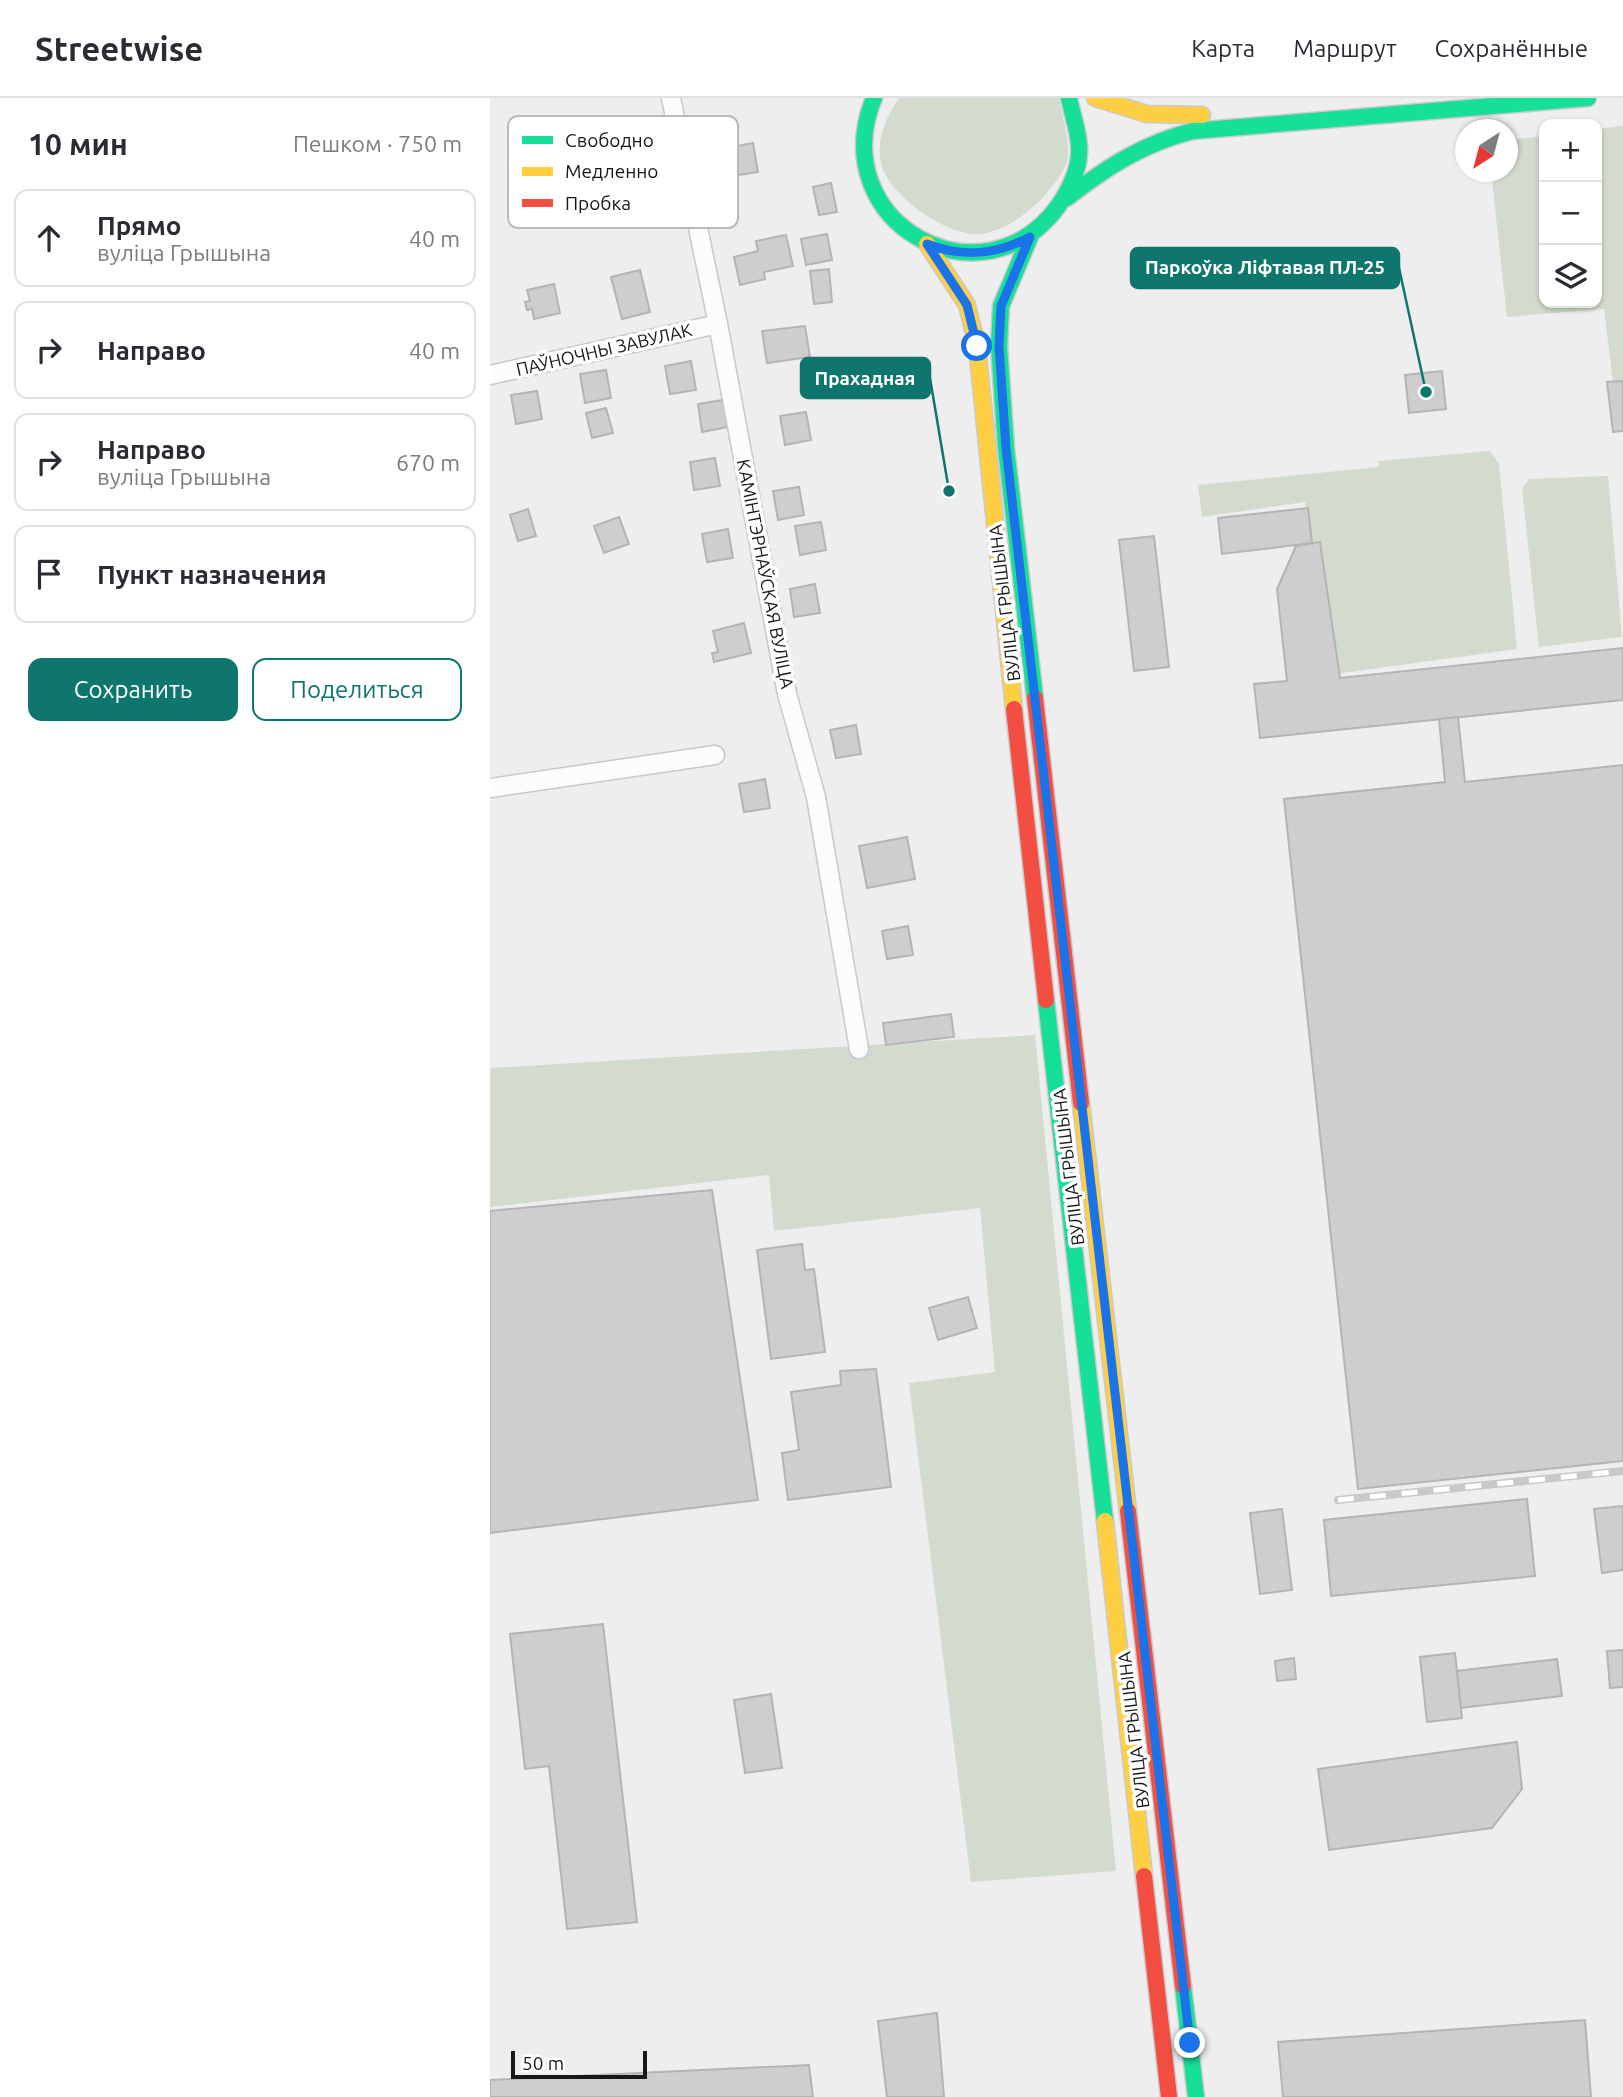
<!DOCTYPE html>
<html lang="ru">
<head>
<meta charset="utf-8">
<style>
  :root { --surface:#fff; --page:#f7f7f7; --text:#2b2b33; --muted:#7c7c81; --line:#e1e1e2; --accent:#0f766e }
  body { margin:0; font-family:Ubuntu,sans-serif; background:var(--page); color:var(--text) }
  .controls { position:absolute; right:21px; top:21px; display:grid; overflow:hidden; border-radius:14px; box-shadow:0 2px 5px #0004 }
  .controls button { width:63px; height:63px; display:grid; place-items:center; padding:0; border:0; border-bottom:2px solid var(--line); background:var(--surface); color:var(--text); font:35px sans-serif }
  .compass { position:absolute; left:965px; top:21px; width:63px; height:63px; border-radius:50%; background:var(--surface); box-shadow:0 2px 5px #0004; rotate:216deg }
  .scale { position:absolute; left:21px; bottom:18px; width:136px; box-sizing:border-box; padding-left:7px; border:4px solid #181819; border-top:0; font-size:19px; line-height:24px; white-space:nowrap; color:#181819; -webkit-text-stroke:5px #fff; paint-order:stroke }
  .stop { position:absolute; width:21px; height:21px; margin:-16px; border:5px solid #1a73e8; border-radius:50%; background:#fff }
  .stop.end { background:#1a73e8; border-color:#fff; box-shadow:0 2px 7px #0008 }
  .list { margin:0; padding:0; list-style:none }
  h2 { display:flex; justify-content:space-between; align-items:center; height:91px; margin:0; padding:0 28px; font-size:30px }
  h2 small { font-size:23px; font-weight:400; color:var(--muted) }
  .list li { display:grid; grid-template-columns:46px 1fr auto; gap:21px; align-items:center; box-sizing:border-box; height:98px; margin:0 14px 14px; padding:0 14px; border:2px solid var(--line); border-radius:14px }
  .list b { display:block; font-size:26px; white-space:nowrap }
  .list p { margin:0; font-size:23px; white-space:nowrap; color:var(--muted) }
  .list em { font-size:23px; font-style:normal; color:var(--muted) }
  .actions { display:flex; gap:14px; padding:21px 28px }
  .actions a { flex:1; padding:16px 0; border:2px solid var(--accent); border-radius:14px; text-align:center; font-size:24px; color:var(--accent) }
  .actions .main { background:var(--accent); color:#fff }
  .icon { flex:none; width:38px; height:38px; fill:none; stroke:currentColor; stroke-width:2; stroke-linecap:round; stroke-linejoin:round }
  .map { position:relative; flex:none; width:1133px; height:1999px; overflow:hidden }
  header { display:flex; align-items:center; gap:42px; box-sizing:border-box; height:98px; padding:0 35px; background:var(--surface); border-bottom:2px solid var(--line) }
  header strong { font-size:33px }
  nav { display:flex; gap:38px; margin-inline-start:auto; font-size:24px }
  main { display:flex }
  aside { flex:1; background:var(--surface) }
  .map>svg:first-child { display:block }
  .green { fill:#d2dbcd }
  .building { fill:#cfcecf; stroke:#b5b4b4; stroke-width:2 }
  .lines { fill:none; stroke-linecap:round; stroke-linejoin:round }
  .street-casing { stroke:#c8c8c8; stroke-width:21 }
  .fast-casing { stroke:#cbcacb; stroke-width:19 }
  .slow-casing { stroke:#cbcacb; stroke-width:19 }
  .jam-casing { stroke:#cbcacb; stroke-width:19 }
  .street { stroke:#fdfcfd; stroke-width:18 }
  .fast { stroke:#16e098; stroke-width:16 }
  .slow { stroke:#ffcf43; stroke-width:16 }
  .jam { stroke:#f24e42; stroke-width:16 }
  .rail-casing { stroke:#cac9ca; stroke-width:8 }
  .rail { stroke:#fff; stroke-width:5; stroke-dasharray:16; stroke-linecap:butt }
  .route { stroke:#1a73e8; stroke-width:9 }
  .labels { text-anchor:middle; stroke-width:7; stroke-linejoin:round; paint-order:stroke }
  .street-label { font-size:18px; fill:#181819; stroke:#fff }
  .key { fill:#fff; stroke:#bababa; stroke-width:2 }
  .key-label { font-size:19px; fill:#181819 }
  .leader { fill:none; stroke:#0f766e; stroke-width:2.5 }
  .callout-dot { fill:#0f766e; stroke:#fff; stroke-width:2.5 }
  .callout { fill:#0f766e; stroke:#0f766e; stroke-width:2.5 }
  .callout-label { font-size:19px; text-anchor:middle; font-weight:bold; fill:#fff }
</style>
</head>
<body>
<header>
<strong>Streetwise</strong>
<nav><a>Карта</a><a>Маршрут</a><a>Сохранённые</a></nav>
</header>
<main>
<aside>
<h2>10 мин<small>Пешком · 750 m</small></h2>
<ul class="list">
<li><svg class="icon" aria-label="ahead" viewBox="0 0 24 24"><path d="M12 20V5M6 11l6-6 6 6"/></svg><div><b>Прямо</b><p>вуліца Грышына</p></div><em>40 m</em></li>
<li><svg class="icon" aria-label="right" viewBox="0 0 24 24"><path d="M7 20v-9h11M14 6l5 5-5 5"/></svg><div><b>Направо</b></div><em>40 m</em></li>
<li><svg class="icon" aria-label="right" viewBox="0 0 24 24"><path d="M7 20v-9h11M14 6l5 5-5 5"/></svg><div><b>Направо</b><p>вуліца Грышына</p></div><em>670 m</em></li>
<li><svg class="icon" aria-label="arrive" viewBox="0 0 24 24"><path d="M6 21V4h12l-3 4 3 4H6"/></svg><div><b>Пункт назначения</b></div></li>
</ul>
<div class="actions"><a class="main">Сохранить</a><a>Поделиться</a></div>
</aside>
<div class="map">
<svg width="1133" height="1999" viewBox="0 0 1133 1999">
  <rect width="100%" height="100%" fill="#efeeef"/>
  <!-- green -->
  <g class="green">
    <path d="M409 0H569C572 18 579 40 578 58 578 70 564 86 557 95 541 113 515 134 490 136 457 139 398 97 391 65 386 41 396 19 409 0Z"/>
    <polygon points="1133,28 1133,283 1123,284 1114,211 1017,219 1001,74 1018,74 1018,42 1054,38 1054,205 1107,205 1107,31"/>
    <polygon points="1000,353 1009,366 1027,551 838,577 815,404 712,419 708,387 889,369 889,363"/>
    <polygon points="1118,378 1132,539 1049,549 1032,391 1039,381"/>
    <polygon points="545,937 626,1773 481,1784 419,1285 505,1274 490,1110 284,1133 279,1077 0,1109 0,970"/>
  </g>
  <!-- building -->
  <g class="building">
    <polygon points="263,45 268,74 242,78 237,50"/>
    <polygon points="341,85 347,114 329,117 323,89"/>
    <polygon points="337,136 342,162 316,167 311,141"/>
    <polygon points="296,137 303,168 274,174 275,181 250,187 244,159 268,153 266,143"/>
    <polygon points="339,171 342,204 324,206 320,173"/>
    <polygon points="150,172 160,214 132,221 121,179"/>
    <polygon points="64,186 70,215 44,221 42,211 37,212 35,204 40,203 37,192"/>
    <polygon points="315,228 320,259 277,265 272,233"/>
    <polygon points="201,263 206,292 180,296 175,268"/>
    <polygon points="116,272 121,300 95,305 90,276"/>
    <polygon points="952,273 956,311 919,315 915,277"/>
    <polygon points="1133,283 1133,333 1123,334 1117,284"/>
    <polygon points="47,293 52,321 26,326 21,297"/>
    <polygon points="233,302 238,329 212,334 208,306"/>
    <polygon points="116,310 123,335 102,340 96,315"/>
    <polygon points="316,314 321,342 295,347 290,318"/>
    <polygon points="225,360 230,388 204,392 200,364"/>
    <polygon points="309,389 314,417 288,422 283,393"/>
    <polygon points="818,410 822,445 732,456 728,420"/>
    <polygon points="38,411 46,438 28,443 20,417"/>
    <polygon points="129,419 139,446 114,455 104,428"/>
    <polygon points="331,424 336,452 310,457 305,428"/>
    <polygon points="238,431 243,460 217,464 212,436"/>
    <polygon points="664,438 679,569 644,573 629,442"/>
    <polygon points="830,444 850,580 1133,550 1133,602 770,640 764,586 797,583 787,491 806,448"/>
    <polygon points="325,486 330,515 304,519 300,491"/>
    <polygon points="254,525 261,555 224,564 222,555 228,554 223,533"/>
    <polygon points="968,619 975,684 1133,667 1133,1363 868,1391 794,701 955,684 949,621"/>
    <polygon points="366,627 371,656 346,660 340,632"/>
    <polygon points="275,681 280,710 254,714 249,686"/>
    <polygon points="417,739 425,781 377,790 369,748"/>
    <polygon points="418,828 423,857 397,861 392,833"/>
    <polygon points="461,916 464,939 396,947 393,925"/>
    <polygon points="222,1092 268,1402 0,1435 0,1113"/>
    <polygon points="312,1146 315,1172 324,1171 335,1254 281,1261 267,1152"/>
    <polygon points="478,1199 487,1230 448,1242 439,1210"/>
    <polygon points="386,1271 401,1389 298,1402 292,1355 309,1352 301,1294 351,1287 350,1273"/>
    <polygon points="1037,1401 1045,1478 841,1498 834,1422"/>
    <polygon points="1133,1408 1133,1472 1112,1475 1104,1411"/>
    <polygon points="792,1411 802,1492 770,1496 760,1415"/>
    <polygon points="113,1526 147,1824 77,1831 59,1668 35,1671 20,1536"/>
    <polygon points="1133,1552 1133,1589 1120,1590 1117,1553"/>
    <polygon points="965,1555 972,1620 937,1624 930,1559"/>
    <polygon points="804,1560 806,1581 787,1583 785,1563"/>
    <polygon points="1067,1561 1072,1598 971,1610 967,1573"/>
    <polygon points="281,1596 292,1670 255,1675 244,1602"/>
    <polygon points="1027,1644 1032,1691 1002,1730 839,1752 828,1671"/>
    <polygon points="447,1915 454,1999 397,1999 388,1923"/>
    <polygon points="1095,1922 1101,1999 793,1999 788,1944"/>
    <polygon points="319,1967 323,1999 0,1999 0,1982"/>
  </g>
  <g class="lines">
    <defs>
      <g id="street">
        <polyline points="181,0 228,226 297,596 326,699 369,951"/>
        <polyline points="0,277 228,226"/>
        <polyline points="0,690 225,657"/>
      </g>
      <g id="fast">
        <path d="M384 0C333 125 493 213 569 107 580 91 591 68 589 47 588 32 582 15 579 0"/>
        <path d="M577 100C617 69 654 45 703 33L1098 0"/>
        <polyline points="540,139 511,208 509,248 516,350 545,600"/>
        <polyline points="556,902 615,1423"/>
        <polyline points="693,1888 706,1999"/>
      </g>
      <g id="slow">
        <polyline points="605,0 657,16 712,17"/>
        <polyline points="437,146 477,207 487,248 524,611"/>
        <polyline points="591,1005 638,1413"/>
        <polyline points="615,1423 654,1778"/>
      </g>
      <g id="jam">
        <polyline points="545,600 591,1005"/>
        <polyline points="524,611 556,902"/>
        <polyline points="638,1413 693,1888"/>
        <polyline points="654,1778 679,1999"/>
      </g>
    </defs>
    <!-- street casing -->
    <use href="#street" class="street-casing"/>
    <!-- fast casing -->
    <use href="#fast" class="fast-casing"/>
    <!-- slow casing -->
    <use href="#slow" class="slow-casing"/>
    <!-- jam casing -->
    <use href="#jam" class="jam-casing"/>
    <!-- street -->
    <use href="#street" class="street"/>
    <!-- fast -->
    <use href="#fast" class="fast"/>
    <!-- slow -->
    <use href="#slow" class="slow"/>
    <!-- jam -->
    <use href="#jam" class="jam"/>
    <defs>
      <polyline id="rail" points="848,1402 1133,1373"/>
    </defs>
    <!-- rail casing -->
    <use href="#rail" class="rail-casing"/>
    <!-- rail -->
    <use href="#rail" class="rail"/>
  </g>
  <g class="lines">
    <!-- route -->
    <path class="route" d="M487 248 477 207 437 146C473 160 506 157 540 139L511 208 509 248 516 350 700 1945"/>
  </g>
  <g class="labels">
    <!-- street labels -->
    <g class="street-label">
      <text transform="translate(114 252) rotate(-13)" y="6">ПАЎНОЧНЫ ЗАВУЛАК</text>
      <text transform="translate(275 476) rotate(79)" y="6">КАМІНТЭРНАЎСКАЯ ВУЛІЦА</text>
      <text transform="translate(515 505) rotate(-97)" y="6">ВУЛІЦА ГРЫШЫНА</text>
      <text transform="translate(579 1069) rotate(-97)" y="6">ВУЛІЦА ГРЫШЫНА</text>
      <text transform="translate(644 1632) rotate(-97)" y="6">ВУЛІЦА ГРЫШЫНА</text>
    </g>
  </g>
  <!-- legend -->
  <rect x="18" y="18" width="230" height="112" rx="10" class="key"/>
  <rect x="32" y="38" width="31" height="8" fill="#16e098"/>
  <rect x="32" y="69" width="31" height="9" fill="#ffcf43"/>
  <rect x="32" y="101" width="31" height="8" fill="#f24e42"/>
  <g class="key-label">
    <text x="75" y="49">Свободно</text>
    <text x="75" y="80">Медленно</text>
    <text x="75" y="112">Пробка</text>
  </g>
  <!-- callouts -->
  <path class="leader" d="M936 294L909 170M459 393L440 280"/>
  <g class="callout-dot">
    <circle cx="936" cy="294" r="7"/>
    <circle cx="459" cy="393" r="7"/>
  </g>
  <g class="callout">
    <rect x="641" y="150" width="268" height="40" rx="7"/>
    <rect x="311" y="260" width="129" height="40" rx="7"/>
  </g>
  <g class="callout-label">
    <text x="775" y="176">Паркоўка Ліфтавая ПЛ-25</text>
    <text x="375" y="287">Прахадная</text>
  </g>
</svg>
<div class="controls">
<button>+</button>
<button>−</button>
<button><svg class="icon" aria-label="layers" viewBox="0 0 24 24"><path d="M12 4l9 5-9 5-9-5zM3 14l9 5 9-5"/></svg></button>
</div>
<svg class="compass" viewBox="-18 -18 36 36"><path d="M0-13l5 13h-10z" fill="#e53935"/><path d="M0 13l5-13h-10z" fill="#7c7c81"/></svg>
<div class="scale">50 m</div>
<div class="stop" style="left:487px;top:248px"></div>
<div class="stop end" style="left:700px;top:1945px"></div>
</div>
</main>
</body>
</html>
